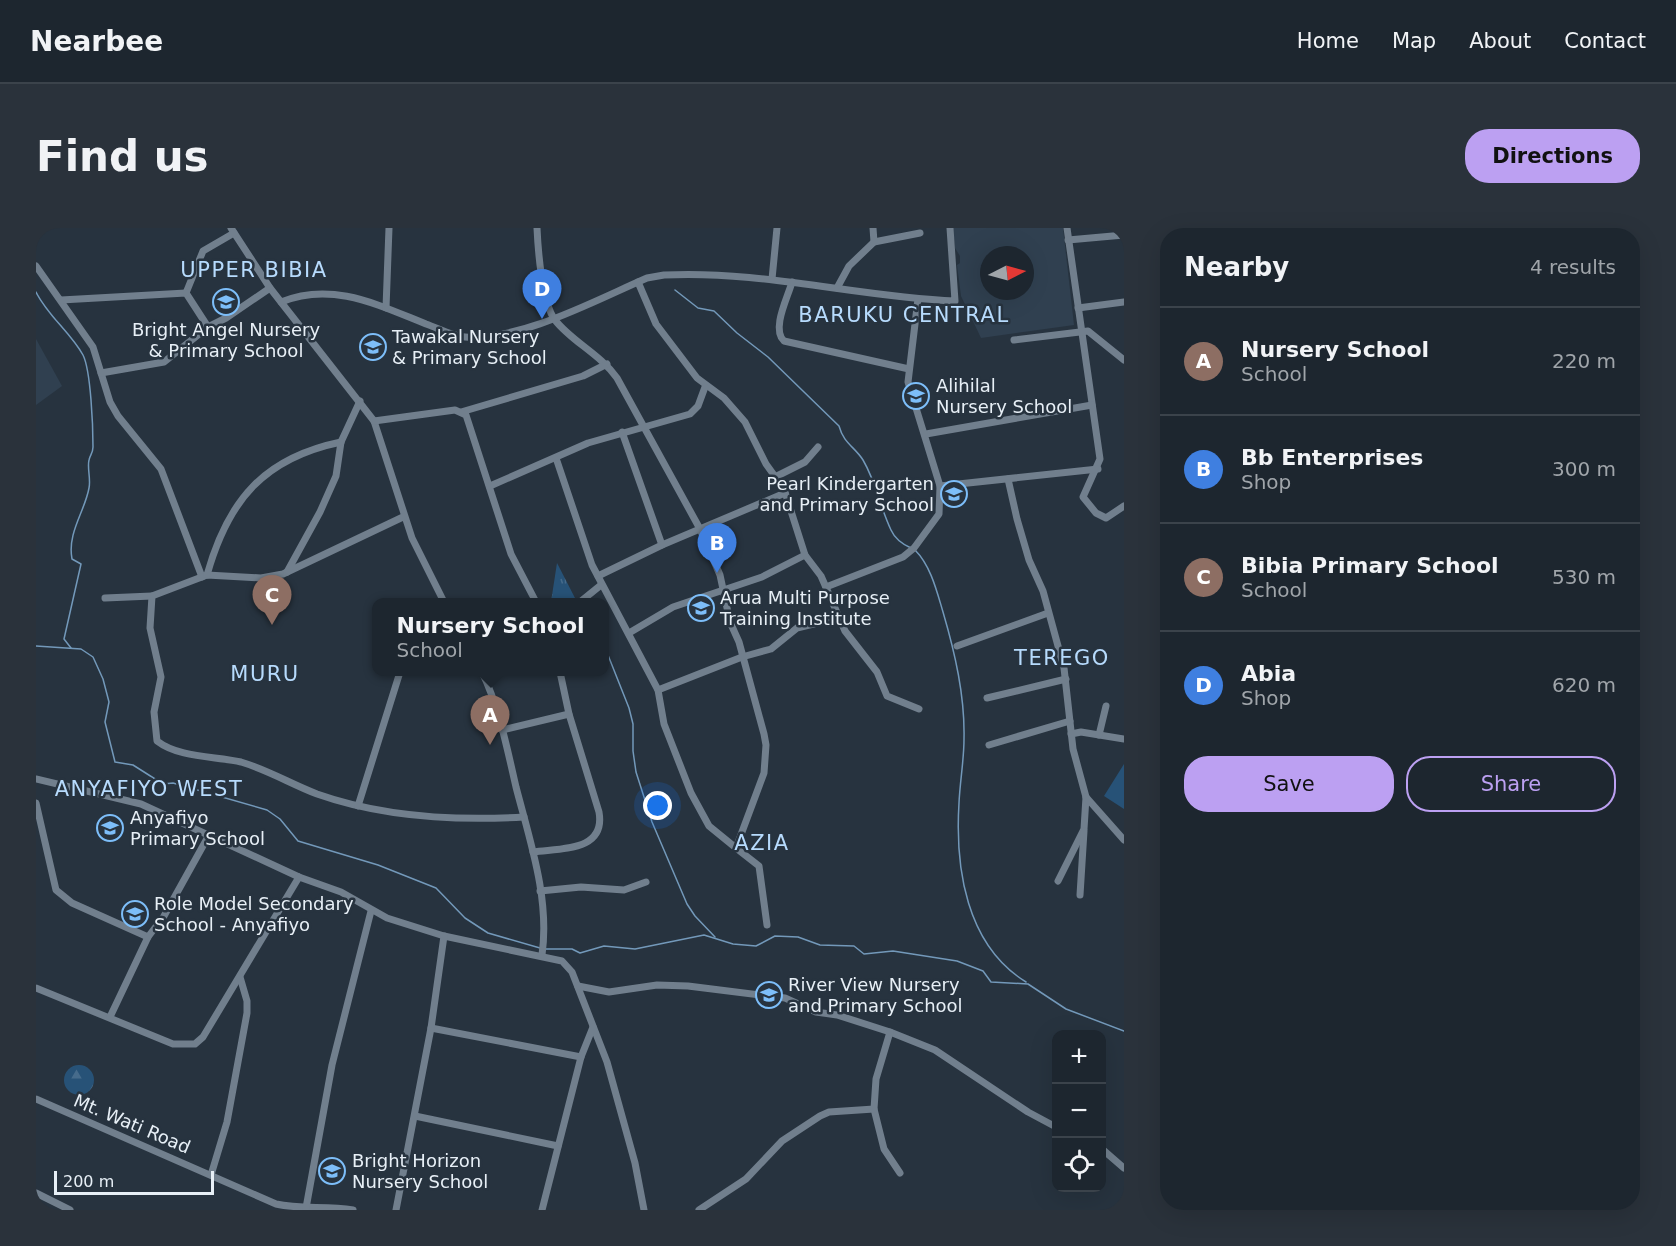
<!DOCTYPE html>
<html lang="en">
<head>
<meta charset="utf-8">
<style>
  :root { --surface:#1d262f; --page:#2a323b; --text:#f1f3f6; --muted:#a0a5aa; --line:#3b434b; --accent:#bca0f2 }
  body { margin:0; font-family:"DejaVu Sans",sans-serif; background:var(--page); color:var(--text) }
  .controls { position:absolute; right:18px; bottom:18px; display:grid; overflow:hidden; border-radius:12px; box-shadow:0 6px 24px #0002 }
  .controls button { width:54px; height:54px; display:grid; place-items:center; padding:0; border:0; border-bottom:2px solid var(--line); background:var(--surface); color:var(--text); font:30px sans-serif }
  .compass { position:absolute; left:944px; top:18px; width:54px; height:54px; border-radius:50%; background:var(--surface); box-shadow:0 6px 24px #0002; rotate:84deg }
  .scale { position:absolute; left:18px; bottom:15px; width:160px; box-sizing:border-box; padding-left:6px; border:3px solid #e7eff6; border-top:0; font-size:16px; line-height:21px; white-space:nowrap; color:#e7eff6; -webkit-text-stroke:4px #27333f; paint-order:stroke }
  .you { position:absolute; left:622px; top:578px; width:21px; height:21px; margin:-15px; border:4px solid #fff; border-radius:50%; background:#1a73e8; box-shadow:0 0 0 9px #1a73e833 }
  .badge { display:grid; place-items:center; width:39px; height:39px; border-radius:50%; background:var(--accent); color:#fff; font-size:20px; font-weight:700 }
  .pin { position:absolute; translate:-50% -50px; filter:drop-shadow(0 2px 3px #0008) }
  .pin::after { content:''; position:absolute; top:32px; width:21px; height:18px; background:inherit; clip-path:polygon(0 0,100% 0,50% 100%) }
  .popup { position:absolute; left:336px; top:370px; width:237px; height:78px; box-sizing:border-box; display:grid; place-content:center; border-radius:12px; background:var(--surface); filter:drop-shadow(0 2px 4px #0005); font-size:20px; white-space:nowrap; color:var(--muted) }
  .popup b { font-size:22px; color:var(--text) }
  .popup::after { content:''; position:absolute; left:50%; top:100%; margin-left:-12px; border:12px solid transparent; border-top-color:var(--surface) }
  .list { margin:0; padding:0; list-style:none }
  h2 { display:flex; justify-content:space-between; align-items:center; height:78px; margin:0; padding:0 24px; font-size:26px }
  h2 small { font-size:20px; font-weight:400; color:var(--muted) }
  .list li { display:grid; grid-template-columns:39px 1fr auto; gap:18px; align-items:center; box-sizing:border-box; height:108px; padding:0 24px; border-top:2px solid var(--line) }
  .list b { display:block; font-size:22px; white-space:nowrap }
  .list p { margin:0; font-size:20px; white-space:nowrap; color:var(--muted) }
  .list em { font-size:20px; font-style:normal; color:var(--muted) }
  .actions { display:flex; gap:12px; padding:18px 24px }
  .actions a { flex:1; padding:14px 0; border:2px solid var(--accent); border-radius:24px; text-align:center; font-size:21px; color:var(--accent) }
  .actions .main { background:var(--accent); color:#111 }
  .icon { flex:none; width:33px; height:33px; fill:none; stroke:currentColor; stroke-width:2; stroke-linecap:round; stroke-linejoin:round }
  .map { position:relative; flex:none; width:1088px; height:982px; overflow:hidden; border-radius:24px }
  header { display:flex; align-items:center; gap:36px; box-sizing:border-box; height:84px; padding:0 30px; background:var(--surface); border-bottom:2px solid var(--line) }
  header strong { font-size:28px }
  nav { display:flex; gap:33px; margin-inline-start:auto; font-size:21px }
  .intro { display:flex; align-items:center; justify-content:space-between; box-sizing:border-box; height:144px; padding:0 36px }
  h1 { margin:0; font-size:42px }
  .button { padding:15px 27px; border-radius:24px; background:var(--accent); color:#111; font-size:21px; font-weight:700 }
  main { display:flex; gap:36px; padding:0 36px }
  aside { flex:1; background:var(--surface); border-radius:24px; box-shadow:0 6px 24px #0002 }
  .map>svg:first-child { display:block }
  .built { fill:#304050; fill-rule:evenodd }
  .forest { fill:url(#forest-firs) }
  .park { fill:url(#park-tufts) }
  .pitch { fill:#275277 }
  .lines { fill:none; stroke-linecap:round; stroke-linejoin:round }
  .stream { stroke:#7399ba; stroke-width:1.5 }
  .street { stroke:#717f8d; stroke-width:7 }
  .labels { text-anchor:middle; stroke-width:5; stroke-linejoin:round; paint-order:stroke }
  .poi-label { font-size:18px; fill:#e7eff6; stroke:#27333f; text-anchor:start }
  .street-label { font-size:18px; fill:#e7eff6; stroke:#27333f }
  .quarter-label { font-size:21px; letter-spacing:1.5px; fill:#b7dbfd; stroke:#27333f }
</style>
</head>
<body>
<header>
<strong>Nearbee</strong>
<nav><a>Home</a><a>Map</a><a>About</a><a>Contact</a></nav>
</header>
<div class="intro"><h1>Find us</h1><a class="button">Directions</a></div>
<main>
<div class="map">
<svg width="1088" height="982" viewBox="0 0 1088 982">
  <defs>
    <pattern id="forest-firs" width="22" height="20" patternUnits="userSpaceOnUse" patternTransform="scale(1.5)"><rect width="22" height="20" fill="#275277"/><path d="M5 1l3.5 6h-7zM16 11l3.5 6h-7z" fill="#466b8b"/></pattern>
    <pattern id="park-tufts" width="24" height="20" patternUnits="userSpaceOnUse" patternTransform="scale(1.5)"><rect width="24" height="20" fill="#275277"/><path d="M3 7l-1-3M5 7V3M7 7l1-3M15 17l-1-3M17 17v-4M19 17l1-3" fill="none" stroke="#466b8b"/></pattern>
  </defs>
  <rect width="100%" height="100%" fill="#27333f"/>
  <!-- built -->
  <g class="built">
    <path d="M917 0H1027L1038 97 945 110 925 68 921 37 924 35V28L919 20ZM953 27H989V63H953Z"/>
    <polygon points="0,111 26,158 0,177"/>
  </g>
  <!-- forest -->
  <circle class="forest" cx="43" cy="852" r="15"/>
  <!-- park -->
  <polygon class="park" points="521,335 540,372 515,374"/>
  <!-- pitch -->
  <polygon class="pitch" points="1088,536 1088,581 1068,568"/>
  <g class="lines">
    <!-- stream -->
    <g class="stream">
      <path d="M639 62 662 80 678 83 701 105 732 129 803 198C808 216 818 218 827 232 840 254 844 279 855 302 859 311 866 316 875 320"/>
      <path d="M0 64C12 88 34 104 47 127 55 143 57 200 57 219 57 225 54 227 53 232 51 240 55 251 53 260 49 283 31 305 36 331L45 336 28 411 35 420"/>
      <path d="M879 322C895 338 901 364 907 384 919 425 929 468 928 511 928 532 924 553 923 575 919 640 930 717 990 754"/>
      <polyline points="568,417 593,480 597,496 597,523 600,544 616,594 651,676 659,688 679,709"/>
      <polyline points="0,418 45,421 57,429 67,451 73,474 69,494 79,534 97,537 127,556 137,555 231,582 244,591 262,613 342,637 400,660 429,690 452,705 504,720"/>
      <polyline points="508,721 536,721 544,725 568,718 599,721 668,707 697,716 720,718 739,708 762,709 784,717 818,718 828,726 857,723 921,733 947,743 955,754 992,756 1030,781 1088,803"/>
    </g>
    <!-- street -->
    <g class="street">
      <polyline points="195,0 234,60 338,193 376,310 408,374"/>
      <path d="M501 0C502 22 506 75 519 92 535 113 564 126 581 150L664 301 684 347 694 394 703 414 728 506 730 517 728 545 700 620 723 638 731 697"/>
      <polyline points="1031,0 1064,231 1047,269 1060,285 1070,290 1088,278"/>
      <polyline points="1032,12 1088,7"/>
      <polyline points="838,14 884,5"/>
      <polyline points="0,38 57,119 74,174 82,188 125,241 166,349"/>
      <polyline points="736,51 741,0"/>
      <polyline points="602,54 620,96 661,150 688,170 709,194 730,236 748,261 769,327 785,348 809,403 841,444 851,468 883,481"/>
      <path d="M756 54C752 69 735 101 748 113L873 141"/>
      <polyline points="801,60 813,38 838,14 837,0"/>
      <polyline points="150,65 167,23 198,5"/>
      <polyline points="25,72 150,65 172,99"/>
      <path d="M245 74C296 53 342 77 390 96 402 100 415 108 429 109 485 113 560 72 611 50L628 47C726 42 822 69 919 73L914 0"/>
      <polyline points="350,80 353,0"/>
      <polyline points="1042,80 1088,74"/>
      <polyline points="978,112 1052,103 1088,132"/>
      <polyline points="65,145 128,134 172,99 190,90 234,60"/>
      <polyline points="425,184 547,148 571,136"/>
      <polyline points="338,193 419,182 430,187 475,326 500,374"/>
      <polyline points="586,204 626,317"/>
      <polyline points="890,206 1056,177"/>
      <polyline points="520,230 556,337 622,462 628,496 655,565 673,598 700,620"/>
      <polyline points="741,248 769,234 782,219"/>
      <polyline points="972,251 981,291 993,332 1007,363 1028,440 1037,521 1050,569 1048,601 1022,653"/>
      <polyline points="454,258 552,215 654,186 662,178 669,159"/>
      <polyline points="904,258 1062,241"/>
      <path d="M367 289 247 346 225 350 171 347 116 368 114 400 125 449 118 484 121 513C143 530 179 528 205 534 232 542 255 556 281 566 346 589 419 593 488 589"/>
      <polyline points="251,344 284,284 300,248 305,214 324,173"/>
      <path d="M171 347C192 272 228 230 305 214"/>
      <polyline points="562,348 626,317 749,265"/>
      <polyline points="790,359 867,329 878,320 903,286 904,258 872,154 882,71"/>
      <polyline points="69,370 116,368"/>
      <polyline points="544,374 565,357"/>
      <polyline points="593,405 637,379 726,349 769,327"/>
      <polyline points="921,418 1012,385"/>
      <path d="M446 444C463 479 471 520 480 559 494 613 514 671 506 727"/>
      <polyline points="622,462 706,429 735,421 761,400 802,390"/>
      <polyline points="951,470 1030,451"/>
      <polyline points="466,502 533,486"/>
      <polyline points="1035,506 1045,504 1088,511"/>
      <polyline points="1063,507 1070,478"/>
      <polyline points="953,517 1034,493"/>
      <polyline points="0,551 105,576 263,649 305,664 351,690 408,708 526,733 536,744 571,834 599,935 608,982"/>
      <polyline points="1050,569 1088,612"/>
      <polyline points="0,575 20,662 36,675 112,709"/>
      <polyline points="322,578 364,444"/>
      <path d="M497 624C524 620 570 624 563 584L533 486 524 444"/>
      <polyline points="504,663 545,659 588,662 610,654"/>
      <polyline points="1044,667 1048,603"/>
      <polyline points="542,758 573,764 621,757 652,758 749,770 780,784 801,787 854,804 899,822 992,884 1020,899"/>
      <polyline points="0,760 137,816 159,816 167,809 263,649"/>
      <polyline points="74,789 112,709 128,688 173,607"/>
      <polyline points="395,800 545,829"/>
      <path d="M0 871 240 976C265 982 291 977 317 982"/>
      <polyline points="838,881 848,921 864,945"/>
      <polyline points="379,888 522,918"/>
      <polyline points="1066,921 1088,940"/>
      <polyline points="175,947 191,894 211,785 211,773 204,749"/>
      <polyline points="0,965 34,982"/>
      <polyline points="270,980 296,837 335,683"/>
      <polyline points="360,982 395,800 408,708"/>
      <polyline points="506,982 545,829 557,799"/>
      <polyline points="663,982 710,951 746,913 784,888 793,884 838,881 840,851 854,804"/>
    </g>
  </g>
  <!-- icons -->
  <defs>
    <symbol id="school-ring" viewBox="-11 -11 22 22"><circle r="9.5" fill="#27333f" stroke="#7dbef9" stroke-width="1.5"/><path d="M0-5L7-2L0 1L-7-2ZM-4 1L0 2.5L4 1V4Q0 6-4 4Z" fill="#7dbef9"/></symbol>
    <symbol id="university-ring" viewBox="-11 -11 22 22"><circle r="9.5" fill="#27333f" stroke="#7dbef9" stroke-width="1.5"/><path d="M0-5L7-2L0 1L-7-2ZM-4 1L0 2.5L4 1V4Q0 6-4 4Z" fill="#7dbef9"/></symbol>
  </defs>
  <g fill-rule="evenodd">
    <use href="#school-ring" x="175" y="59" width="30" height="30"/>
    <use href="#school-ring" x="322" y="104" width="30" height="30"/>
    <use href="#school-ring" x="865" y="153" width="30" height="30"/>
    <use href="#school-ring" x="903" y="251" width="30" height="30"/>
    <use href="#university-ring" x="650" y="365" width="30" height="30"/>
    <use href="#school-ring" x="59" y="585" width="30" height="30"/>
    <use href="#school-ring" x="84" y="671" width="30" height="30"/>
    <use href="#school-ring" x="718" y="752" width="30" height="30"/>
    <use href="#school-ring" x="281" y="928" width="30" height="30"/>
  </g>
  <g class="labels">
    <!-- poi labels -->
    <g class="poi-label">
      <text x="190" y="108" text-anchor="middle">Bright Angel Nursery<tspan x="190" dy="21">&amp; Primary School</tspan></text>
      <text x="356" y="115">Tawakal Nursery<tspan x="356" dy="21">&amp; Primary School</tspan></text>
      <text x="900" y="164">Alihilal<tspan x="900" dy="21">Nursery School</tspan></text>
      <text x="898" y="262" text-anchor="end">Pearl Kindergarten<tspan x="898" dy="21">and Primary School</tspan></text>
      <text x="684" y="376">Arua Multi Purpose<tspan x="684" dy="21">Training Institute</tspan></text>
      <text x="94" y="596">Anyafiyo<tspan x="94" dy="21">Primary School</tspan></text>
      <text x="118" y="682">Role Model Secondary<tspan x="118" dy="21">School - Anyafiyo</tspan></text>
      <text x="752" y="763">River View Nursery<tspan x="752" dy="21">and Primary School</tspan></text>
      <text x="316" y="939">Bright Horizon<tspan x="316" dy="21">Nursery School</tspan></text>
    </g>
    <!-- street labels -->
    <g class="street-label">
      <text transform="translate(96 896) rotate(23)" y="6">Mt. Wati Road</text>
    </g>
    <!-- quarter labels -->
    <g class="quarter-label">
      <text x="218" y="49">UPPER BIBIA</text>
      <text x="868" y="94">BARUKU CENTRAL</text>
      <text x="1026" y="437">TEREGO</text>
      <text x="229" y="453">MURU</text>
      <text x="113" y="568">ANYAFIYO WEST</text>
      <text x="726" y="622">AZIA</text>
    </g>
  </g>
</svg>
<div class="controls">
<button>+</button>
<button>−</button>
<button><svg class="icon" aria-label="locate" viewBox="0 0 24 24"><circle cx="12" cy="12" r="6"/><path d="M12 2v4M12 18v4M2 12h4M18 12h4"/></svg></button>
</div>
<svg class="compass" viewBox="-18 -18 36 36"><path d="M0-13l5 13h-10z" fill="#e53935"/><path d="M0 13l5-13h-10z" fill="#a0a5aa"/></svg>
<div class="scale">200 m</div>
<div class="you"></div>
<div class="pin badge" style="left:454px;top:517px;background:#8d6e63">A</div>
<div class="popup"><b>Nursery School</b>School</div>
<div class="pin badge" style="left:681px;top:345px;background:#3f7fe0">B</div>
<div class="pin badge" style="left:236px;top:397px;background:#8d6e63">C</div>
<div class="pin badge" style="left:506px;top:91px;background:#3f7fe0">D</div>
</div>
<aside>
<h2>Nearby<small>4 results</small></h2>
<ul class="list">
<li><span class="badge" style="background:#8d6e63">A</span><div><b>Nursery School</b><p>School</p></div><em>220 m</em></li>
<li><span class="badge" style="background:#3f7fe0">B</span><div><b>Bb Enterprises</b><p>Shop</p></div><em>300 m</em></li>
<li><span class="badge" style="background:#8d6e63">C</span><div><b>Bibia Primary School</b><p>School</p></div><em>530 m</em></li>
<li><span class="badge" style="background:#3f7fe0">D</span><div><b>Abia</b><p>Shop</p></div><em>620 m</em></li>
</ul>
<div class="actions"><a class="main">Save</a><a>Share</a></div>
</aside>
</main>
</body>
</html>
